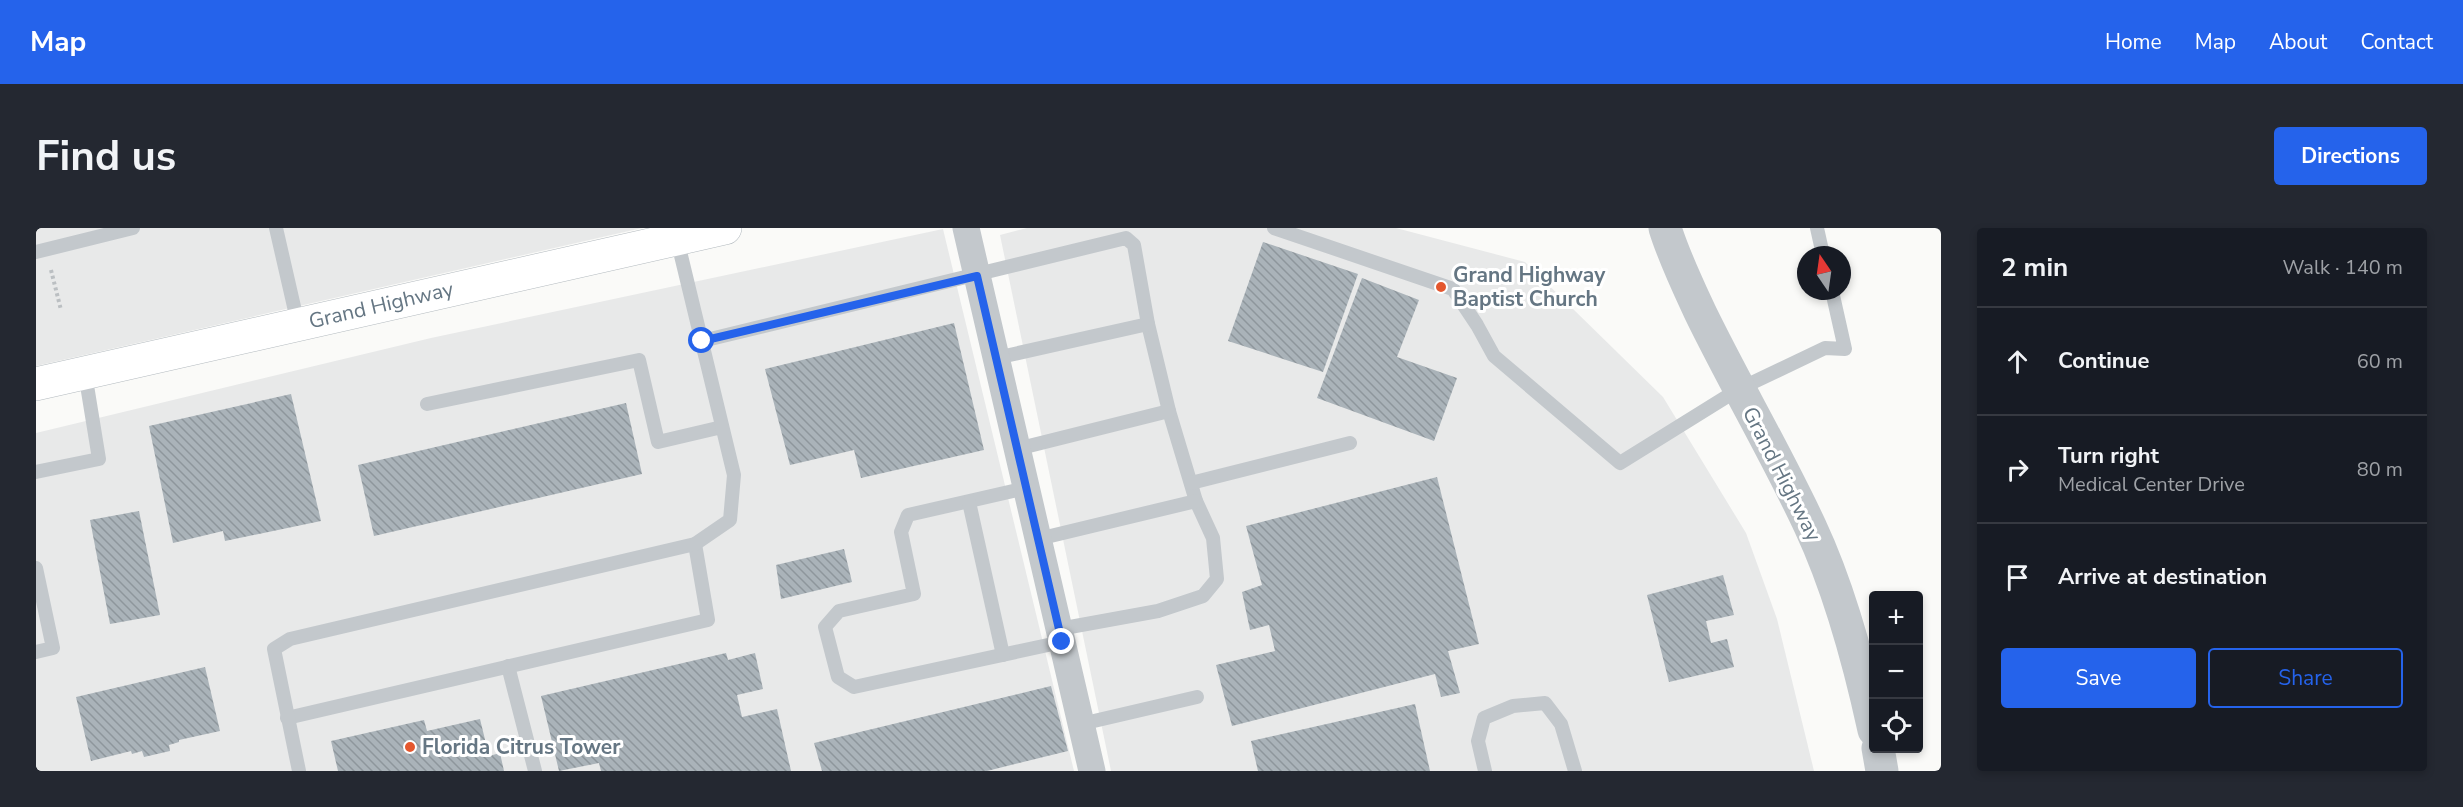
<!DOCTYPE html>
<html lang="en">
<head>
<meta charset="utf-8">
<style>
  :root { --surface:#171b24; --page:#242831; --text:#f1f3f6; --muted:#9ea1a6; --line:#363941; --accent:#2563eb }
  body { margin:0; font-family:"Nunito Sans",sans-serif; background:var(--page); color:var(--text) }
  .controls { position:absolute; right:18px; bottom:18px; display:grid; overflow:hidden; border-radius:6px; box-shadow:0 3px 9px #0003 }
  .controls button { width:54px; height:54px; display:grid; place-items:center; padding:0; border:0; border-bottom:2px solid var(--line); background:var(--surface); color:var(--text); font:30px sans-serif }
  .compass { position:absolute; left:1761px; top:18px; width:54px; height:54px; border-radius:50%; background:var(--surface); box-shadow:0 3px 9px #0003; rotate:347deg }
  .stop { position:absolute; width:18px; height:18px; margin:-14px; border:4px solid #2563eb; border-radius:50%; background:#fff }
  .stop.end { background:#2563eb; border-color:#fff; box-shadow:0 2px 6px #0008 }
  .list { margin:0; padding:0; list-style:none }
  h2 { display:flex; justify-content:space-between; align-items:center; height:78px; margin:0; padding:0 24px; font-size:26px }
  h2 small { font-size:20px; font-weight:400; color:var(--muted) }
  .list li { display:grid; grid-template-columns:39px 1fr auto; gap:18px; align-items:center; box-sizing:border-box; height:108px; padding:0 24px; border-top:2px solid var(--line) }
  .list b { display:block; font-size:22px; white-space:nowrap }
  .list p { margin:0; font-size:20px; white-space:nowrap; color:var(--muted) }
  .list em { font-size:20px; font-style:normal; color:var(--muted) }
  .actions { display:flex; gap:12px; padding:18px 24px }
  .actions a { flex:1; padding:14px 0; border:2px solid var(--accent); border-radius:6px; text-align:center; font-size:21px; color:var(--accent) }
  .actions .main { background:var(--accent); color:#fff }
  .icon { flex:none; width:33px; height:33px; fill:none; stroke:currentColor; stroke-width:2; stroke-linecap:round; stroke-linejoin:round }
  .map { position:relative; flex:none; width:1905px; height:543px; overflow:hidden; border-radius:6px }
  header { display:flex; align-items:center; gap:36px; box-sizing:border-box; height:84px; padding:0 30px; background:var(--accent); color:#fff }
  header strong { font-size:28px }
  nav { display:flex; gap:33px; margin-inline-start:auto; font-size:21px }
  .intro { display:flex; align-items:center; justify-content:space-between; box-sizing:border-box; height:144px; padding:0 36px }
  h1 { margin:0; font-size:42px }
  .button { padding:15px 27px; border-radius:6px; background:var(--accent); color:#fff; font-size:21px; font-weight:700 }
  main { display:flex; gap:36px; padding:0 36px }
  aside { flex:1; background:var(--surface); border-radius:6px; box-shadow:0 3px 9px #0003 }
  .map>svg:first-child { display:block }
  .built { fill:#e8e9e9 }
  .building { fill:url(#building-back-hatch) }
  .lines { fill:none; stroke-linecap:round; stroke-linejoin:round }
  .secondary-casing { stroke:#b3babf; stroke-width:34 }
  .path { stroke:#bbbfc2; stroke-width:4; stroke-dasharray:3 3; stroke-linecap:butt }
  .service { stroke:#c3c8cc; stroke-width:14 }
  .minor { stroke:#c3c8cc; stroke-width:27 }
  .tertiary { stroke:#c3c8cc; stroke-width:33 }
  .secondary { stroke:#fff; stroke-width:33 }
  .route { stroke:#2563eb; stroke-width:8 }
  .poi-dot { fill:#e4572e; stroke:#fff; stroke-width:2 }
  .labels { text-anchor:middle; stroke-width:6; stroke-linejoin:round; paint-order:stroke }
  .poi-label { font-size:21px; font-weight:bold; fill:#657683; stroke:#fff; text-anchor:start }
  .street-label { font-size:21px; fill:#657683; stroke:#fff }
</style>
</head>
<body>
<header>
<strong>Map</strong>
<nav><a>Home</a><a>Map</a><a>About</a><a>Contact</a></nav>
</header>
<div class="intro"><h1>Find us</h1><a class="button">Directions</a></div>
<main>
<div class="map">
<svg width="1905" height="543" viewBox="0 0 1905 543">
  <defs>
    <pattern id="building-back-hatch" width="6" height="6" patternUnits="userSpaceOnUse" patternTransform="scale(1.5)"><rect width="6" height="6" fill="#aab3b9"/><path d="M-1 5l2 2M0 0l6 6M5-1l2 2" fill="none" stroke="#8e969c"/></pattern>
  </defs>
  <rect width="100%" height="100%" fill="#fafaf8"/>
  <!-- built -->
  <g class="built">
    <polygon points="0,0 606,0 0,138"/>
    <polygon points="991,0 1360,0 1489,34 1627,169 1710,305 1741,391 1778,543 1075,543 964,7"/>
    <polygon points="907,1 1038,543 0,543 0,205 395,110"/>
  </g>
  <!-- building -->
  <g class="building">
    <polygon points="1227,14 1322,46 1287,144 1192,113"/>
    <polygon points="1326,50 1383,72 1361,129 1421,150 1398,213 1281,170"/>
    <polygon points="918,95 948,222 825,250 818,222 754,237 729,141"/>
    <polygon points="255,166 285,293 189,313 187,303 137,315 113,198"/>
    <polygon points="590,175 606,246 338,308 322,237"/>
    <polygon points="1401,249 1443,416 1412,423 1424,465 1405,469 1399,446 1196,498 1180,437 1239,423 1233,397 1214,402 1206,364 1226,357 1210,298"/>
    <polygon points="103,283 124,387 74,396 54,292"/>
    <polygon points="808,321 816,354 745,371 740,337"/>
    <polygon points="1687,347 1698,387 1670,393 1675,415 1691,411 1698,439 1633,454 1611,367"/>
    <polygon points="690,425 692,432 719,425 727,461 701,467 706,489 741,481 755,543 565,543 563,535 523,543 505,468"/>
    <polygon points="169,439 184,503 143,512 143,514 133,517 134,523 108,529 106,523 96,526 95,523 55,533 40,469"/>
    <polygon points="1015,458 1032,523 951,543 786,543 778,515"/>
    <polygon points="1379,476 1394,543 1222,543 1215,513"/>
    <polygon points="444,491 453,528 464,525 468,543 302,543 295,513 388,492 391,503"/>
  </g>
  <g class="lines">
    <defs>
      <polyline id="secondary" points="0,156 689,0"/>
    </defs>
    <!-- secondary casing -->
    <use href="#secondary" class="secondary-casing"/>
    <!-- path -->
    <polyline class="path" points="15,42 25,82"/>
    <!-- service -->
    <g class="service">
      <polyline points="240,0 262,96"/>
      <polyline points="1238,0 1417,61 1441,97 1458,128 1584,235 1703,161 1789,120 1809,121 1796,63"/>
      <polyline points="1781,0 1787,27"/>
      <polyline points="0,24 97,0"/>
      <polyline points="666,113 1090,10 1098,17 1112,96 1133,183 1160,273 1177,310 1181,351 1167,368 1122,383 1023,401"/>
      <polyline points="960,130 1112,96"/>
      <polyline points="391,176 603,132 622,214 686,199"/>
      <polyline points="981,221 1133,183"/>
      <polyline points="0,244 63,231 49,145"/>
      <polyline points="1155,255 1314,215"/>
      <polyline points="990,260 872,287 865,304 878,366 803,383 789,399 802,449 818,459 1026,414"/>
      <polyline points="933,274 967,427"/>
      <polyline points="1002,311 1160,273"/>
      <polyline points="0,340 17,420 0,424"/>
      <polyline points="472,438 499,543"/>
      <polyline points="251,490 672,392 659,316"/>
      <polyline points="1045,496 1161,469"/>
      <polyline points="263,543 238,421 254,411 659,316 694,292 698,247 641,11"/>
      <polyline points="1449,543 1442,513 1448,490 1477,478 1509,475 1525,496 1539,543"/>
    </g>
    <!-- minor -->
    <polyline class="minor" points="930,0 1056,543"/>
    <!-- tertiary -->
    <g class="tertiary">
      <path d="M1629 0C1638 29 1651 56 1664 84 1699 156 1740 225 1774 298 1804 362 1823 433 1838 502"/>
      <polyline points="1842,520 1846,543"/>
    </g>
    <!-- secondary -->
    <use href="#secondary" class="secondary"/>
  </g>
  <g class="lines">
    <!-- route -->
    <polyline class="route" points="666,113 941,48 1026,414"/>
  </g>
  <!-- markers -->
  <g class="poi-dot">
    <circle cx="1405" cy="59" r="6"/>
    <circle cx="374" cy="519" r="6"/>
  </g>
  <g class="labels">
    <!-- poi labels -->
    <g class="poi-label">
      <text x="1417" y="54">Grand Highway<tspan x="1417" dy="24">Baptist Church</tspan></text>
      <text x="386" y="526">Florida Citrus Tower</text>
    </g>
    <!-- street labels -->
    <g class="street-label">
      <text transform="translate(345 77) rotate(-13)" y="7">Grand Highway</text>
      <text transform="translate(1746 246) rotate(63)" y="7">Grand Highway</text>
    </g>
  </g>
</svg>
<div class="controls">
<button>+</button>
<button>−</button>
<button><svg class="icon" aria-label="locate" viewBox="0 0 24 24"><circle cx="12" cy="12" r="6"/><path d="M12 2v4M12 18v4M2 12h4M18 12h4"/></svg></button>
</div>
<svg class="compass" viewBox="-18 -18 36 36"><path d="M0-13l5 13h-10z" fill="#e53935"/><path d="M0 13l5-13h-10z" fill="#9ea1a6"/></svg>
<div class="stop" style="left:666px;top:113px"></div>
<div class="stop end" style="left:1026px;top:414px"></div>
</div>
<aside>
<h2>2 min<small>Walk · 140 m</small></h2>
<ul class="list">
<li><svg class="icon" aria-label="ahead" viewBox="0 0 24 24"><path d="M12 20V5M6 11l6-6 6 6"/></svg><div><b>Continue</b></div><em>60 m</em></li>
<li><svg class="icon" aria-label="right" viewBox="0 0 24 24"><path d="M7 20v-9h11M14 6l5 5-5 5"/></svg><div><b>Turn right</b><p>Medical Center Drive</p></div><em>80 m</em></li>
<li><svg class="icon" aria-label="arrive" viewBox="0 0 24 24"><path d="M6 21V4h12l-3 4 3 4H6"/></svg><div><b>Arrive at destination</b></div></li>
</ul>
<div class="actions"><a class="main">Save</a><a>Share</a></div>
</aside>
</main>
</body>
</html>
